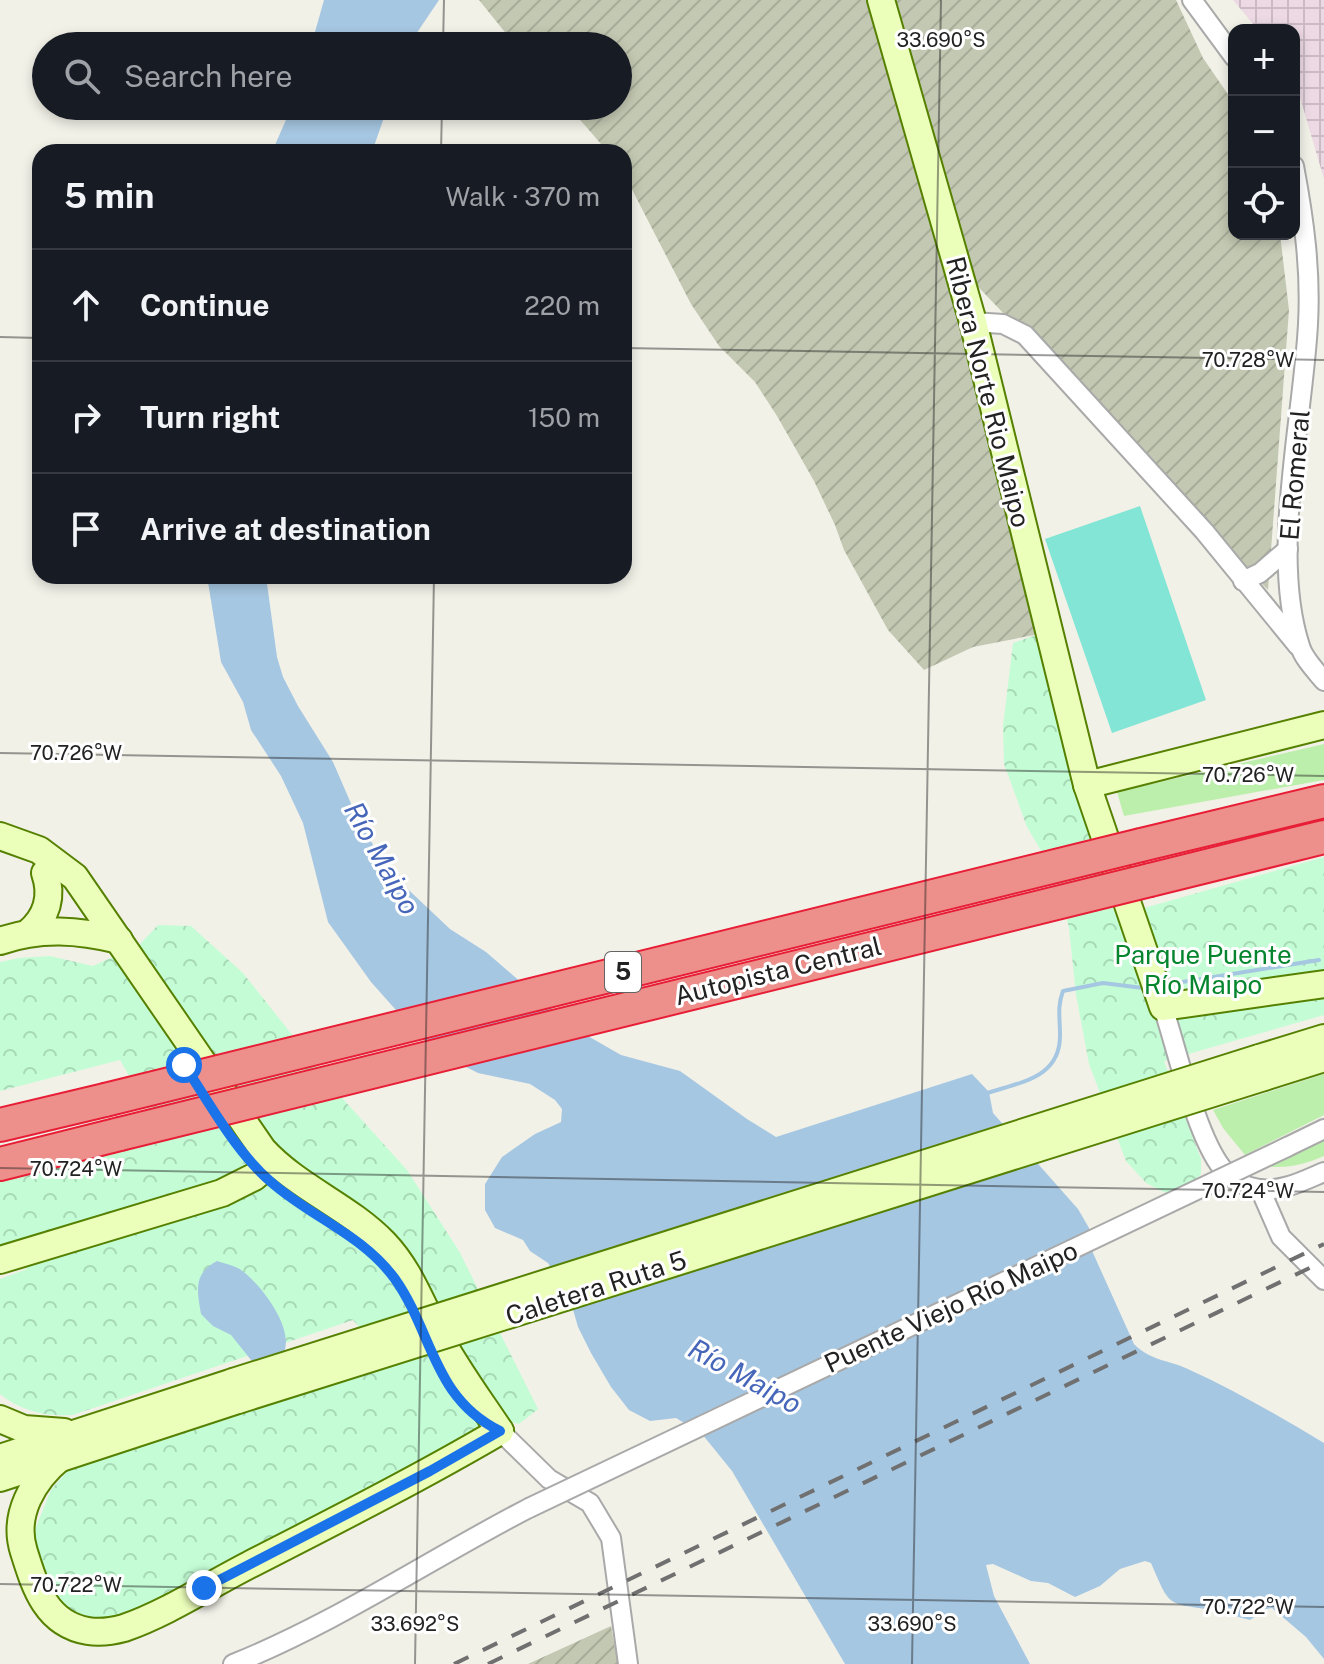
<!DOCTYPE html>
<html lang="en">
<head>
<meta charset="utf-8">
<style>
  :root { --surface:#171b24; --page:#20242c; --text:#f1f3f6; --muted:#9ea1a6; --line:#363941 }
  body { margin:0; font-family:"Public Sans",sans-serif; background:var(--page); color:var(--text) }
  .controls { position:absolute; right:24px; top:24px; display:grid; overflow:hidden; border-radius:16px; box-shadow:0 4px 12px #0003 }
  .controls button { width:72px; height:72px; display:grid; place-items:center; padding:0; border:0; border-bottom:2px solid var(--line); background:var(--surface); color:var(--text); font:40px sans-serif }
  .stop { position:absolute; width:24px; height:24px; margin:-18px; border:6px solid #1a73e8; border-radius:50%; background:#fff }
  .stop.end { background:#1a73e8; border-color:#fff; box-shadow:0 2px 8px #0008 }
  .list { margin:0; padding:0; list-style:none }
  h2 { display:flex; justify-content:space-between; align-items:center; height:104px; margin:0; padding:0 32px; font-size:34px }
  h2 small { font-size:26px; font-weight:400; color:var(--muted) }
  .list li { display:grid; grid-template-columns:52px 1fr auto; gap:24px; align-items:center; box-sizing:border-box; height:112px; padding:0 32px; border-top:2px solid var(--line) }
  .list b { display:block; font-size:30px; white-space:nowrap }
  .list em { font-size:26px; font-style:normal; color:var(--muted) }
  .icon { flex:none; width:44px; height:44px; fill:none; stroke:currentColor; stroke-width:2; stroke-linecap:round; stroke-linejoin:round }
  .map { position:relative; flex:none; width:1324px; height:1664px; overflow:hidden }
  .search { position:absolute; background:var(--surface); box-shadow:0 4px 12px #0003; left:32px; top:32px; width:600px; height:88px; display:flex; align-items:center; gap:20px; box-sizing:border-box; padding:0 28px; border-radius:44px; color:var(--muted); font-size:30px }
  .panel { position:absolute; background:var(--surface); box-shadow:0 4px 12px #0003; left:32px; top:144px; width:600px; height:440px; border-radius:24px }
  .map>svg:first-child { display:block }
  .industrial { fill:url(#industrial-grid) }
  .construction { fill:url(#construction-furrows) }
  .grass { fill:#bdefac }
  .park { fill:url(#park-crowns) }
  .pitch { fill:#82e5d5 }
  .water { fill:#a6c7e2 }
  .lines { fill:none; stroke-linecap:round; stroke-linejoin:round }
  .stream { stroke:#a6c7e2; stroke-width:4 }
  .street-casing { stroke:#a9a9a9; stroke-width:22 }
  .secondary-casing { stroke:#568100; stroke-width:30 }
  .highway-casing { stroke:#e71e36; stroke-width:36 }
  .street { stroke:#fff; stroke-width:18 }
  .secondary { stroke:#ebfeba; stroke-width:26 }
  .highway { stroke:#ed908c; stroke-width:32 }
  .rail { stroke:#707070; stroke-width:4; stroke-dasharray:16 16; stroke-linecap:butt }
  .street-bridge-casing { stroke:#a9a9a9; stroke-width:22; stroke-linecap:butt }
  .secondary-bridge-casing { stroke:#568100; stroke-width:30; stroke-linecap:butt }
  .highway-bridge-casing { stroke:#e71e36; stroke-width:36; stroke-linecap:butt }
  .street-bridge { stroke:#fff; stroke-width:18 }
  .secondary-bridge { stroke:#ebfeba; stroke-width:26 }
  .highway-bridge { stroke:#ed908c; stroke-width:32 }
  .route { stroke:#1a73e8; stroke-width:10 }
  .ticks { fill:none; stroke:#222; stroke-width:2; stroke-opacity:0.45 }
  .labels { text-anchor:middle; stroke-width:6; stroke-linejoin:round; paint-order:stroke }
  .shield { fill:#fff; stroke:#646464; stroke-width:2 }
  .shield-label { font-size:24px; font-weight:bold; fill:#222 }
  .street-label { font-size:26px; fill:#222; stroke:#fff }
  .park-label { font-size:26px; fill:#05852d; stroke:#fff }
  .water-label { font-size:28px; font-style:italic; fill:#4666b9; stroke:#fff }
  .ticks-label { font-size:20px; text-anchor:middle; fill:#222; stroke:#fff; stroke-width:6; stroke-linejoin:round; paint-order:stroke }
</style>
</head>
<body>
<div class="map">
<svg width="1324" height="1664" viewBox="0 0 1324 1664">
  <defs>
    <pattern id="industrial-grid" width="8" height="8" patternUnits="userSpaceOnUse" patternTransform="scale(2)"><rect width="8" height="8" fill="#ecd9e4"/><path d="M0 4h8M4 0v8" fill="none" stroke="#cabac3"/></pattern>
    <pattern id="construction-furrows" width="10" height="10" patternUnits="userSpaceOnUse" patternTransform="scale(2)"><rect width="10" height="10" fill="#c3c8b2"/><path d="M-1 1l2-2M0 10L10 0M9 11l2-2" fill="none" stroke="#a7ac99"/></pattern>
    <pattern id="park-crowns" width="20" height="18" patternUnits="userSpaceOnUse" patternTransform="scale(2)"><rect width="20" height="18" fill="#c4fdd5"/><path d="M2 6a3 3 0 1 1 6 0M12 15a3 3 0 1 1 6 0" fill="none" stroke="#a8d9b7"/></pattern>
  </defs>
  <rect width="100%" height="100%" fill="#f2f1e8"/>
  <!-- industrial -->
  <polygon class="industrial" points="1233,0 1324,0 1324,179 1294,77 1294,30 1258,30"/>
  <!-- construction -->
  <g class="construction">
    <polygon points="479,0 1176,0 1203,58 1234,103 1234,234 1280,234 1289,310 1268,590 940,247 1039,634 973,647 924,670 888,630 844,550 835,525 814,481 777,416 755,382 719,346 691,304 624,174 624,152 608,152 568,106 618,106 618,46 516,46"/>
    <polygon points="611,1626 618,1664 528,1664"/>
  </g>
  <!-- grass -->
  <g class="grass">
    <polygon points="1324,744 1324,780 1124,816 1117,792"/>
    <polygon points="1324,1074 1324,1115 1245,1155 1223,1128 1213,1110"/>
    <path d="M1324 1136V1156C1303 1165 1287 1169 1264 1166Z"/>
  </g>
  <!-- park -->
  <g class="park">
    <polygon points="1039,634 1071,781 1116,916 1324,857 1324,1015 1164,1061 1201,1159 1201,1174 1185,1191 1166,1193 1146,1183 1126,1161 1089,1064 1076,995 1069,928 1056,876 1027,827 1004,764 1003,726 1013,643"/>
    <path d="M158 925 191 926 243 973 344 1100 407 1170 459 1251 538 1409 519 1424 501 1420 133 1613 110 1619 85 1616 73 1612 52 1598 34 1540 36 1527 51 1490 68 1470 390 1363 353 1320 73 1415C46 1417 21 1411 0 1394V1279L27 1269 0 1252V1181L166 1141 120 1060 0 1091V962L19 958 50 956 93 966 139 945Z"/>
  </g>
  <!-- pitch -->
  <polygon class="pitch" points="1140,506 1206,700 1112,733 1045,539"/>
  <!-- water -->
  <g class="water">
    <polygon points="324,0 439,0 408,46 311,46"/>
    <polygon points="292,106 388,106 372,152 272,152"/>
    <path d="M207 576H266L277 657 283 677 298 706 333 762 356 815 376 850 396 878 450 929 486 952 574 1028 621 1055 680 1071 747 1119 776 1137 972 1074 989 1092 993 1113 1078 1209 1089 1228 1093 1253 1134 1344C1150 1361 1170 1360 1190 1370 1236 1391 1281 1417 1324 1443V1659L1306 1637 1272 1608 1266 1609 1250 1620C1237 1617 1225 1612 1212 1610 1166 1603 1170 1607 1151 1563L1145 1561 1120 1569 1100 1586 1075 1597 1048 1583 1031 1581 993 1564 986 1565 994 1596 1030 1664H845L732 1471 702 1434 676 1418 650 1421 629 1410 611 1387 591 1353 578 1327 570 1299 548 1263 530 1251 523 1240 495 1228 485 1210V1184L502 1157 535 1134 561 1122 562 1109 555 1100 530 1084 478 1073 458 1063 419 1036 371 982 328 922 303 823 281 776 251 730 243 702 221 662Z"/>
    <path d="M217 1261C225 1264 234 1265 241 1270 261 1284 298 1332 282 1356L259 1363 251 1360 231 1335 213 1326 201 1314C197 1290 193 1274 217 1261Z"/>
  </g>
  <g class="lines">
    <!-- stream -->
    <g class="stream">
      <polyline points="1170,984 1319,960"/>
      <path d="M984 1094C1019 1082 1061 1079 1060 1034 1060 1018 1057 1007 1063 991L1103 983 1143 988"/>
    </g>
    <defs>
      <g id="street">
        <polyline points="1192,0 1234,57"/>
        <path d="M1294 166C1304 219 1311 270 1308 324 1303 421 1270 554 1300 646 1303 658 1316 671 1324 681"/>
        <polyline points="973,322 1003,324 1025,335 1204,531 1298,646"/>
        <polyline points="1243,581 1260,573 1288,549"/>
        <path d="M1163 1007C1177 1050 1196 1135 1222 1168 1232 1180 1244 1187 1259 1189 1282 1192 1303 1181 1324 1172"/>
        <polyline points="1287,1147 1324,1129"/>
        <polyline points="1260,1189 1281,1237 1324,1280"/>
        <polyline points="500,1431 549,1479 590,1503 611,1538 628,1664"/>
        <path d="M233 1664C336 1623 430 1559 529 1508"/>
      </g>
      <g id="secondary">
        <polyline points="881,0 973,322 1087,785 1163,1007 1324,984"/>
        <polyline points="1087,785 1324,725"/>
        <path d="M0 836 39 850 75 877 263 1150C298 1188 348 1206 384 1243 409 1269 420 1301 437 1333 455 1367 478 1398 500 1431"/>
        <path d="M28 933C47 917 53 896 45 873"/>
        <path d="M0 941C40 927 79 930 119 940"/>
        <polyline points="1259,1058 1324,1038"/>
        <polyline points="1264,1077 1324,1058"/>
        <polyline points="0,1260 222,1193 254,1177 273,1161"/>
        <polyline points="0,1419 24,1429 64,1432"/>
        <path d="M61 1457C33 1480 12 1515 24 1552 35 1587 46 1624 88 1631 100 1633 113 1631 124 1628 167 1613 208 1586 249 1565 333 1522 418 1479 500 1431"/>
        <polyline points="0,1458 233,1382"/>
        <polyline points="0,1478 238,1400"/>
      </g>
      <g id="highway">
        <polyline points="1141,845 1324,801"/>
        <polyline points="1150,880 1324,837"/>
        <polyline points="0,1125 105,1100"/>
        <polyline points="0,1164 120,1134"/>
      </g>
    </defs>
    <!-- street casing -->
    <use href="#street" class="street-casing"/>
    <!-- secondary casing -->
    <use href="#secondary" class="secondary-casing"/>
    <!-- highway casing -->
    <use href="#highway" class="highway-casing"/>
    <!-- street -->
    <use href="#street" class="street"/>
    <!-- secondary -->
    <use href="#secondary" class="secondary"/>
    <!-- highway -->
    <use href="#highway" class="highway"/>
    <!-- rail -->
    <g class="rail">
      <polyline points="454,1664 1324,1244"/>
      <polyline points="488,1664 1324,1261"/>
    </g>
    <defs>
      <polyline id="street-bridge" points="529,1508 1287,1147"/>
      <g id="secondary-bridge">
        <polyline points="233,1382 1259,1058"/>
        <polyline points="238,1400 1264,1077"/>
      </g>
      <g id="highway-bridge">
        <polyline points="105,1100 1141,845"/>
        <polyline points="120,1134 1150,880"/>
      </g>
    </defs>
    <!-- street-bridge casing -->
    <use href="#street-bridge" class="street-bridge-casing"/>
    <!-- secondary-bridge casing -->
    <use href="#secondary-bridge" class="secondary-bridge-casing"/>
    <!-- highway-bridge casing -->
    <use href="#highway-bridge" class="highway-bridge-casing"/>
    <!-- street-bridge -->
    <use href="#street-bridge" class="street-bridge"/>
    <!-- secondary-bridge -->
    <use href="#secondary-bridge" class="secondary-bridge"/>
    <!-- highway-bridge -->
    <use href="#highway-bridge" class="highway-bridge"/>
  </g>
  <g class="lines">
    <!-- route -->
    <path class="route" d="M184 1065C211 1105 235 1151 271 1182 312 1218 362 1234 395 1279 433 1333 433 1398 500 1431L430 1471 204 1588"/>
  </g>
  <!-- ticks -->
  <path class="ticks" d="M443 46 444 0M441 152 442 106M0 337 40 338M624 348 1324 360M0 753 1324 776M0 1168 1324 1192M0 1584 1324 1607M415 1664 434 576M912 1664 941 0"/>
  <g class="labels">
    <!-- shield labels -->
    <rect class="shield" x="605" y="952" width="36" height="40" rx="6"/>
    <g class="shield-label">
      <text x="623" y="980">5</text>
    </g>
    <!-- street labels -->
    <g class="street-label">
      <text transform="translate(988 392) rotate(76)" y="9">Ribera Norte Rio Maipo</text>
      <text transform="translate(1295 475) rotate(-85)" y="9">El Romeral</text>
      <text transform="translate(778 971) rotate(-14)" y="9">Autopista Central</text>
      <text transform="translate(596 1288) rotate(-18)" y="9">Caletera Ruta 5</text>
      <text transform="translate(951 1307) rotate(-25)" y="9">Puente Viejo Río Maipo</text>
    </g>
    <!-- park labels -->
    <g class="park-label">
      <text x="1203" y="964">Parque Puente<tspan x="1203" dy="30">Río Maipo</tspan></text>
    </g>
    <!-- water labels -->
    <g class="water-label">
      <text transform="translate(382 858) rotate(61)" y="10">Río Maipo</text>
      <text transform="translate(745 1376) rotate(29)" y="10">Río Maipo</text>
    </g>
  </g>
  <g class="ticks-label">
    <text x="941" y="47">33.690°S</text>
    <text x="1248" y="367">70.728°W</text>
    <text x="76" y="760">70.726°W</text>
    <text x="1248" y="782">70.726°W</text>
    <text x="76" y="1176">70.724°W</text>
    <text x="1248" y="1198">70.724°W</text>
    <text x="76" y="1592">70.722°W</text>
    <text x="1248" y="1614">70.722°W</text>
    <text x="415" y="1631">33.692°S</text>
    <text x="912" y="1631">33.690°S</text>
  </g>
</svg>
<div class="controls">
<button>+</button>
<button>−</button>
<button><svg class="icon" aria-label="locate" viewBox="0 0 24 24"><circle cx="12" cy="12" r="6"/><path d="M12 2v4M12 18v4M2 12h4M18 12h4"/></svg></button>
</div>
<div class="stop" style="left:184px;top:1065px"></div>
<div class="stop end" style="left:204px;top:1588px"></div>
<div class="search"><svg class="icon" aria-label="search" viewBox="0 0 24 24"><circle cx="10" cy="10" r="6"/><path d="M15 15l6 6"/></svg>Search here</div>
<section class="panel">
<h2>5 min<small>Walk · 370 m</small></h2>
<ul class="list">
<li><svg class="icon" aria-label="ahead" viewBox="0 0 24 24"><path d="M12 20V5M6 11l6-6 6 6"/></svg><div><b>Continue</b></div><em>220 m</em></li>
<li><svg class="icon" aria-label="right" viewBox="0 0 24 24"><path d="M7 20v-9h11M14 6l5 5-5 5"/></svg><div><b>Turn right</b></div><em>150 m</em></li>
<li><svg class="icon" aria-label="arrive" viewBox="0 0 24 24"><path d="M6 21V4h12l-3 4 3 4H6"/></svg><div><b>Arrive at destination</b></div></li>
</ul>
</section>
</div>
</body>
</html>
